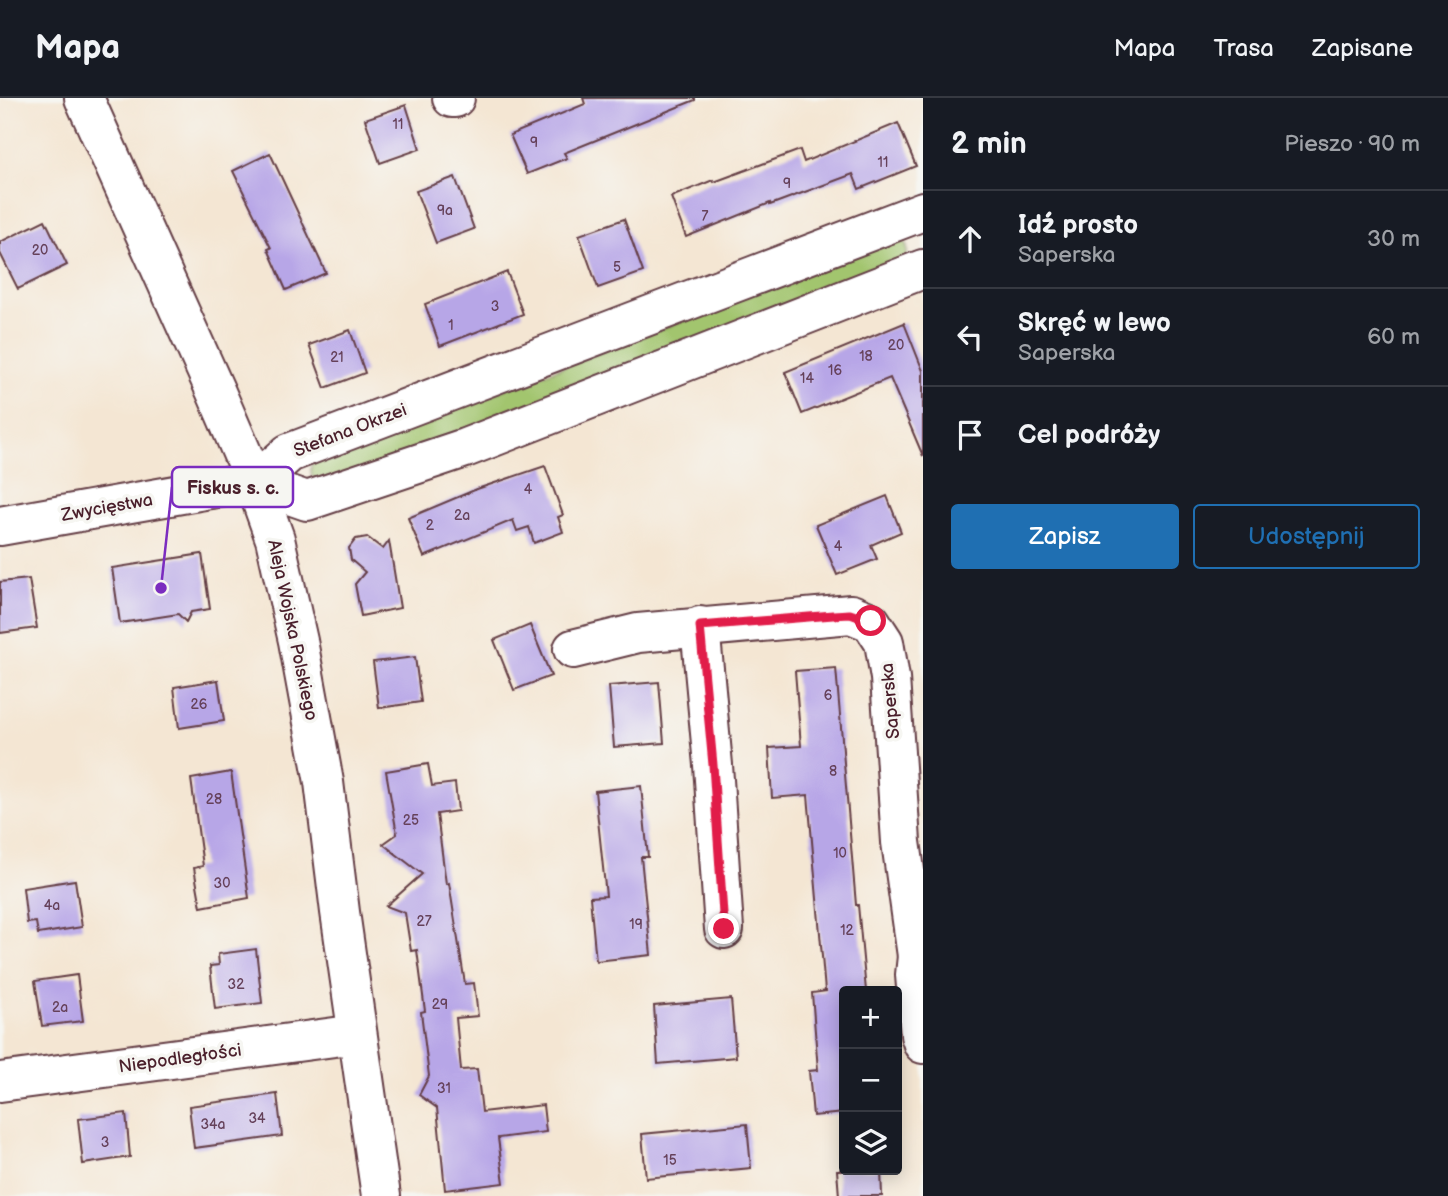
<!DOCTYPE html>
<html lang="pl">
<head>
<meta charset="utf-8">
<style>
  :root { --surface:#171b24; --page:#242831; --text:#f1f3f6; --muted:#9ea1a6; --line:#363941; --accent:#1f6fb2 }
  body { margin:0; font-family:"Balsamiq Sans",sans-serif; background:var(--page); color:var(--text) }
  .controls { position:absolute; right:21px; bottom:21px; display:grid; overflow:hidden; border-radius:7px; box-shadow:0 4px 18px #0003 }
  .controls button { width:63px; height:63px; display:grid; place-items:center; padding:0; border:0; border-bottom:2px solid var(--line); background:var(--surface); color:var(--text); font:35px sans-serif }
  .stop { position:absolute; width:21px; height:21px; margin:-16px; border:5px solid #e11d48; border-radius:50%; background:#fff }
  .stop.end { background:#e11d48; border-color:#fff; box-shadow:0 2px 7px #0008 }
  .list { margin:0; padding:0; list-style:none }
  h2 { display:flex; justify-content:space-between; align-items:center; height:91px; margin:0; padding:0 28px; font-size:30px }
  h2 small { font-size:23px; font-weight:400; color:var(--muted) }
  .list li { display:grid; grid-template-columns:46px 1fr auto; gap:21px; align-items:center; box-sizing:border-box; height:98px; padding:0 28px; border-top:2px solid var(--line) }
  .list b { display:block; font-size:26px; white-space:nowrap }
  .list p { margin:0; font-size:23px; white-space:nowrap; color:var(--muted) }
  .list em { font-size:23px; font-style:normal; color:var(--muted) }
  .actions { display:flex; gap:14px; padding:21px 28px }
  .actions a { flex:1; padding:16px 0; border:2px solid var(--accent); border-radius:7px; text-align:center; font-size:24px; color:var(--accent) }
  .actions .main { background:var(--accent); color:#fff }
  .icon { flex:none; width:38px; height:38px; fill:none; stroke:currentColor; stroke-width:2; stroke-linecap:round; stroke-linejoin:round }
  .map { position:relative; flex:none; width:923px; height:1098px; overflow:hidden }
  header { display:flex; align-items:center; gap:42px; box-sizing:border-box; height:98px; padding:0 35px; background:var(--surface); border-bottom:2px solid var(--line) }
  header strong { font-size:33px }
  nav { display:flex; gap:38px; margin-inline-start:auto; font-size:24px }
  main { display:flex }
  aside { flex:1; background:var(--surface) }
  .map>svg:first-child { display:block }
  .green { fill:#a2c56e; stroke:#76724c; stroke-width:2 }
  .building { fill:#b7a6e7 }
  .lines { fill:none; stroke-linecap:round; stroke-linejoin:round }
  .street-casing { stroke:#643d44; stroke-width:42 }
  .street { stroke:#fff; stroke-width:38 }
  .route { stroke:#e11d48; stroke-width:9 }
  .labels { text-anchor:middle; stroke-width:7; stroke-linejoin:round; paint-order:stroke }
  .number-label { font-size:14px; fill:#65415a }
  .street-label { font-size:18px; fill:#4a1f2b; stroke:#f6f6f2 }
  .leader { fill:none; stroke:#7b2cbf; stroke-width:2.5 }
  .callout-dot { fill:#7b2cbf; stroke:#f6f6f2; stroke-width:2.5 }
  .callout { fill:#f6f6f2; stroke:#7b2cbf; stroke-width:2.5 }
  .callout-label { font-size:19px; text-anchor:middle; font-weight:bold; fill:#4a1f2b }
</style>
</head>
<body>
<header>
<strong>Mapa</strong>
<nav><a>Mapa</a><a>Trasa</a><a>Zapisane</a></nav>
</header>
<main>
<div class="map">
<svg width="923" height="1098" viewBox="0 0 923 1098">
  <rect width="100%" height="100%" fill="#f6f6f2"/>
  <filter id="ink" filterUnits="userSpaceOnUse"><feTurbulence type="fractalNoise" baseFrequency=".0143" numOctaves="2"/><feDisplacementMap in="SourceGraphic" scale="14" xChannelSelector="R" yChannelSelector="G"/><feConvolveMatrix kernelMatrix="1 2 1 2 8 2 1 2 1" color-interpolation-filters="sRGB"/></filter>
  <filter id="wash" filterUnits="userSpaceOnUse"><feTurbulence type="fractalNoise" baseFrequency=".00686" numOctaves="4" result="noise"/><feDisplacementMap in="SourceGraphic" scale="28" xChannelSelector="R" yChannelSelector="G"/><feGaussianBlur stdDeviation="1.57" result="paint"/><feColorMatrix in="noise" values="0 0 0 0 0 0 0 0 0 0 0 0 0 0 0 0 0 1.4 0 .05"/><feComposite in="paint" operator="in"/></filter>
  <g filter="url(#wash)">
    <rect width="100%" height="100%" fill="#f4e6d3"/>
    <!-- green -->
    <path class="green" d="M900 139C907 145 909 151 906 161L326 387C315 384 308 379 312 365Z"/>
    <g id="blocks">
      <!-- building -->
      <g class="building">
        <polygon points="583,0 695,0 695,2 564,55 567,60 527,76 510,37 585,6"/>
        <polygon points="406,7 420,51 380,65 365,21"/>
        <polygon points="898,25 916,68 859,91 853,76 770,107 770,105 686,139 671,99 713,82 714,84 800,52 804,64"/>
        <polygon points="270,55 326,175 286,192 268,151 271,150 233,73"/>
        <polygon points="455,79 474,131 436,145 416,93"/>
        <polygon points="624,121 643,174 598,190 579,137"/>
        <polygon points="45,122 67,167 18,191 0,155 0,144"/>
        <polygon points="507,174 523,216 440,248 425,206"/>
        <polygon points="904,225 923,273 923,358 890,280 802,316 785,274"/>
        <polygon points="350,232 365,275 325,290 309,247"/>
        <polygon points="545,368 563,417 558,419 563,434 534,445 529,429 517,433 513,422 424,459 408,420 477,391"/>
        <polygon points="887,398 901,434 871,447 877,461 837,477 816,427"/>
        <polygon points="367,439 383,451 389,443 400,510 361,518 355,486 365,474 351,462 349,450 356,441"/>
        <polygon points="202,456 210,511 191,514 186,524 178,516 120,525 112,470"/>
        <polygon points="29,481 37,530 0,535 0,484"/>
        <polygon points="530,527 551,578 514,592 494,542"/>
        <polygon points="415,559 421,604 379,610 373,564"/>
        <polygon points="836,570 856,807 858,807 866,893 844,893 844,1015 813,1018 809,973 818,972 812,895 827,893 825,893 808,697 772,700 769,650 801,648 795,573"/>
        <polygon points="218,582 224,623 179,630 174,589"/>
        <polygon points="659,584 664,645 614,649 609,588"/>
        <polygon points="428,666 432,688 455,685 458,713 437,716 446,786 449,785 465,886 474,885 478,918 456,920 461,972 477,971 482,1014 543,1007 546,1034 498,1040 504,1085 445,1092 437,1010 419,997 429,978 421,914 425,913 417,852 411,853 405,815 386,808 422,776 383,746 397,736 386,673"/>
        <polygon points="231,674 249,800 201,809 194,770 203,768 191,681"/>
        <polygon points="641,688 648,759 641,759 651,857 596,863 590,799 606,798 595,693"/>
        <polygon points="75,782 82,829 38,836 36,824 27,825 23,790"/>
        <polygon points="256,851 262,905 215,911 210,868 219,867 218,856"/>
        <polygon points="77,877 83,923 42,928 35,883"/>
        <polygon points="731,901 736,959 658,966 654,908"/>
        <polygon points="277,996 282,1038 194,1050 189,1008"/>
        <polygon points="126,1015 130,1059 83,1066 78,1021"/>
        <polygon points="747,1026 751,1070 646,1080 642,1036"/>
        <polygon points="837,1072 881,1072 882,1098 839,1098"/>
      </g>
    </g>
  </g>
  <g filter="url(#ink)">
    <use href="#blocks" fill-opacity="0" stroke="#643d44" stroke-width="2"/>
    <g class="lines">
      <defs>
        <g id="street">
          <polyline points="84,0 215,292 255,385 275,441 298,543 324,684 340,814 381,1098"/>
          <polyline points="452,0 455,0"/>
          <polyline points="255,385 289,355 923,113"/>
          <polyline points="0,428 204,392 255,385 307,403 465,350 923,171"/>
          <polyline points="700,528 713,667 724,831"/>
          <polyline points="573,551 638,535 851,516 871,524 884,544 890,580 901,744 917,858 923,858"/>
          <polyline points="917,858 915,877 920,937 923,946"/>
          <polyline points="0,984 357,936"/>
        </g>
      </defs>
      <!-- street casing -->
      <use href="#street" class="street-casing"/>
      <!-- street -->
      <use href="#street" class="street"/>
    </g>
  </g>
  <g class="lines" filter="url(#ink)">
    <!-- route -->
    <polyline class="route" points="724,831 713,667 700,528 833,517 850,516 871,523"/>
  </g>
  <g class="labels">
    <!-- number labels -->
    <g class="number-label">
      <text x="398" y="31">11</text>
      <text x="534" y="49">9</text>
      <text x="883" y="69">11</text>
      <text x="787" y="90">9</text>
      <text x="445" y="117">9a</text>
      <text x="705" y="123">7</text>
      <text x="40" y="157">20</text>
      <text x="617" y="174">5</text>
      <text x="495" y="213">3</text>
      <text x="451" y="232">1</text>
      <text x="896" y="252">20</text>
      <text x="866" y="263">18</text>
      <text x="337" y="264">21</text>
      <text x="835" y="277">16</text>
      <text x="807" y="285">14</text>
      <text x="528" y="396">4</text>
      <text x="462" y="422">2a</text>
      <text x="430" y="432">2</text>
      <text x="838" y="453">4</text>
      <text x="828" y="602">6</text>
      <text x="199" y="611">26</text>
      <text x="833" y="678">8</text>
      <text x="214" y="706">28</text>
      <text x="411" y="727">25</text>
      <text x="840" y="760">10</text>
      <text x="222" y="790">30</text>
      <text x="52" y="812">4a</text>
      <text x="424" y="828">27</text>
      <text x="636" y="831">19</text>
      <text x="847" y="837">12</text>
      <text x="236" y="891">32</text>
      <text x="440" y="911">29</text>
      <text x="60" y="914">2a</text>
      <text x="444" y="995">31</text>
      <text x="257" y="1025">34</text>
      <text x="213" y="1031">34a</text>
      <text x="105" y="1049">3</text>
      <text x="670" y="1067">15</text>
    </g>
    <!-- street labels -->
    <g class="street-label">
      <text transform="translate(350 332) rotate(-21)" y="6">Stefana Okrzei</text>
      <text transform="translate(107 409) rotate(-10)" y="6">Zwycięstwa</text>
      <text transform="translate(293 532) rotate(78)" y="6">Aleja Wojska Polskiego</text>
      <text transform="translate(890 603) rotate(-95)" y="6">Saperska</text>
      <text transform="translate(180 960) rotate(-8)" y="6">Niepodległości</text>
    </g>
  </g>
  <!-- callouts -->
  <path class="leader" d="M161 490L172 389"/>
  <circle class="callout-dot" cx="161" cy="490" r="7"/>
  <rect class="callout" x="172" y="369" width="121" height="40" rx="7"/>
  <g class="callout-label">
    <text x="233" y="396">Fiskus s. c.</text>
  </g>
</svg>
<div class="controls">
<button>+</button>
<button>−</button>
<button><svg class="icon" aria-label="layers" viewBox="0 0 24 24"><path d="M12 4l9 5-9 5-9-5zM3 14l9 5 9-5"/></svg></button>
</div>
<div class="stop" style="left:871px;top:523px"></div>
<div class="stop end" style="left:724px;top:831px"></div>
</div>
<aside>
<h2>2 min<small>Pieszo · 90 m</small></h2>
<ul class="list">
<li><svg class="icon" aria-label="ahead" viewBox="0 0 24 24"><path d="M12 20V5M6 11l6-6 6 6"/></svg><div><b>Idź prosto</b><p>Saperska</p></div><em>30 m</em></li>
<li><svg class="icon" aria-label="left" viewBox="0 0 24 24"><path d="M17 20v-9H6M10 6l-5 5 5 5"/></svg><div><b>Skręć w lewo</b><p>Saperska</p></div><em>60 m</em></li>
<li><svg class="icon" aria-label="arrive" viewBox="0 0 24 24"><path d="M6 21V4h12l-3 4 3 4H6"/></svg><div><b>Cel podróży</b></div></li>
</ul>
<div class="actions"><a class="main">Zapisz</a><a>Udostępnij</a></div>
</aside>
</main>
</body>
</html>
